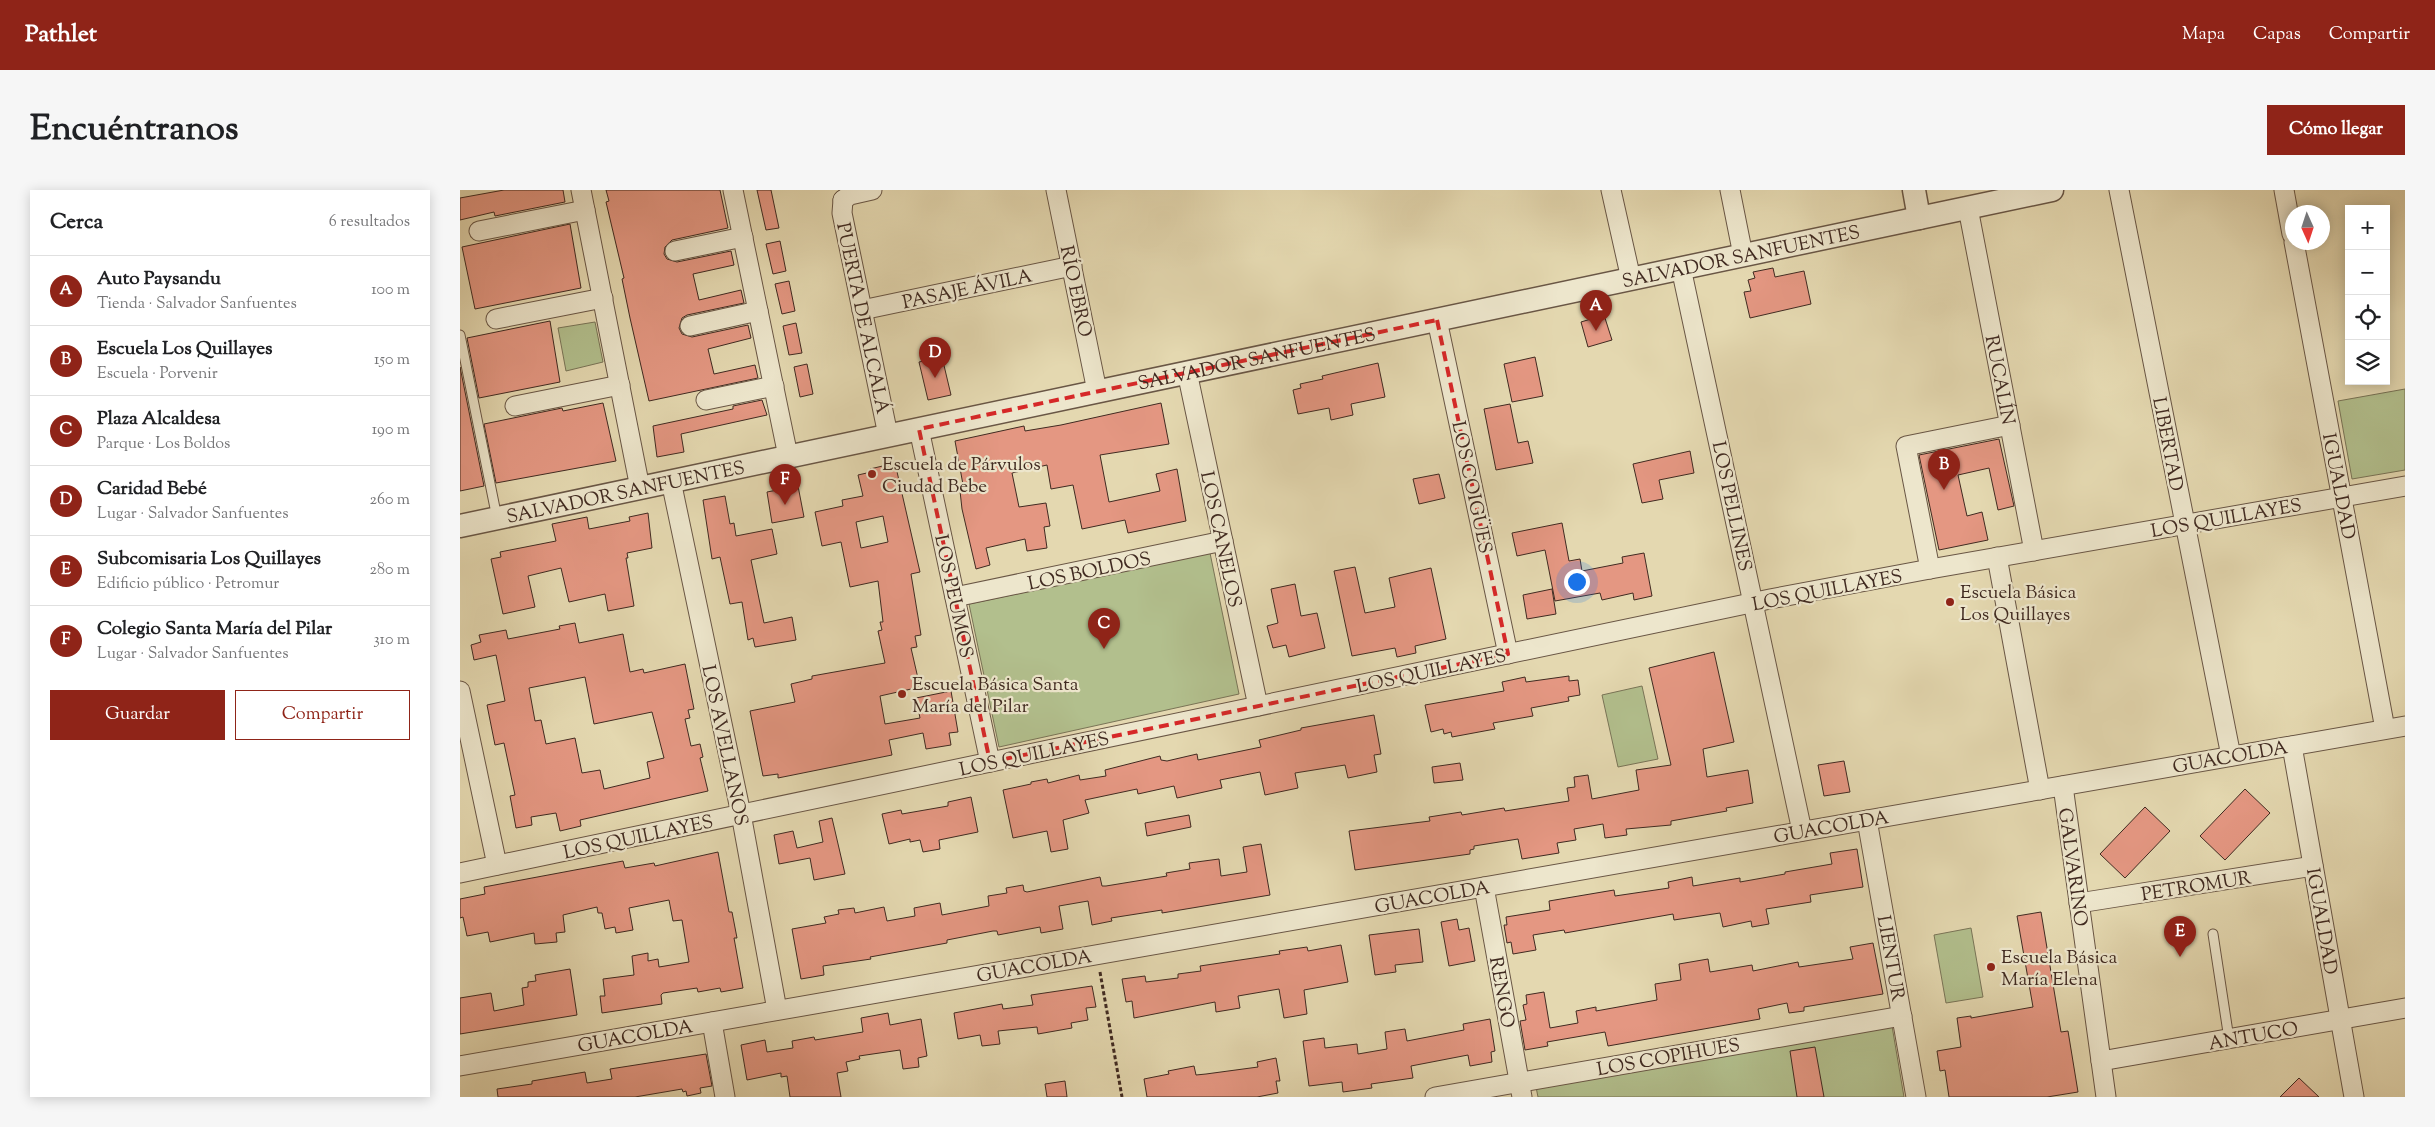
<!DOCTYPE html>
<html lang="es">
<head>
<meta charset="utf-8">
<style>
  :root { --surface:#fff; --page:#f6f6f6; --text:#202124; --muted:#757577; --line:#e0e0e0; --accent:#8f2418 }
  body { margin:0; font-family:"Sorts Mill Goudy",serif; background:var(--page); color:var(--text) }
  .controls { position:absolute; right:15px; top:15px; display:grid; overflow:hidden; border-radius:0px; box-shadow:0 2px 12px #0003 }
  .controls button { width:45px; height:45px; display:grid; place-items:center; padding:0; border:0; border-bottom:1px solid var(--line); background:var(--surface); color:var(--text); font:25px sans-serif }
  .compass { position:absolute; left:1825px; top:15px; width:45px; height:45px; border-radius:50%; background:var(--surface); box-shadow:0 2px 12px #0003; rotate:177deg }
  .you { position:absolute; left:1116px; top:391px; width:18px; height:18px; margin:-12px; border:4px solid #fff; border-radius:50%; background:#1a73e8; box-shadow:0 0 0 8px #1a73e833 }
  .badge { display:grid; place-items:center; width:32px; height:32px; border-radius:50%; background:var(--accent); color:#fff; font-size:16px; font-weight:700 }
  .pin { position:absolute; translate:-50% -41px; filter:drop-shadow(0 1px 2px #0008) }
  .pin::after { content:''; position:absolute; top:26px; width:18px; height:15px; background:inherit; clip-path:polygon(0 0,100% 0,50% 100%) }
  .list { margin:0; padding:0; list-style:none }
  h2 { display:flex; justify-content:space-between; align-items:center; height:65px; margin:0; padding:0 20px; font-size:21px }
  h2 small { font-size:16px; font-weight:400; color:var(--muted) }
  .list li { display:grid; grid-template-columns:32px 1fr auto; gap:15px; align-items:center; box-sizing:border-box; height:70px; padding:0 20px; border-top:1px solid var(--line) }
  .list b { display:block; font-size:19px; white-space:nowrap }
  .list p { margin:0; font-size:16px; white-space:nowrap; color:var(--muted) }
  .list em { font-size:16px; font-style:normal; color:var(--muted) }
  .actions { display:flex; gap:10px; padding:15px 20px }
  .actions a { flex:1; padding:11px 0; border:1px solid var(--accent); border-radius:0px; text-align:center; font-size:18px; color:var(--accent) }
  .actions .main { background:var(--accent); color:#fff }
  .icon { flex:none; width:28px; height:28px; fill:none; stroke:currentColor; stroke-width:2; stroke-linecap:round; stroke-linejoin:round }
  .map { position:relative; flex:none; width:1945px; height:907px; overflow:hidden; border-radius:0px }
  header { display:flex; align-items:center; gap:30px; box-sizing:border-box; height:70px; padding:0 25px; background:var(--accent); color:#fff }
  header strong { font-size:24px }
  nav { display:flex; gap:28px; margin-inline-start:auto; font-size:18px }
  .intro { display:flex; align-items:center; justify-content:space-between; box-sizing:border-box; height:120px; padding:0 30px }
  h1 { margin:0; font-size:35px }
  .button { padding:12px 22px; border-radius:0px; background:var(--accent); color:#fff; font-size:18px; font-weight:700 }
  main { display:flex; gap:30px; padding:0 30px }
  aside { flex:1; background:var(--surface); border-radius:0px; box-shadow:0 2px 12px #0003 }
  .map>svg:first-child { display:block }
  .green { fill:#b2bf8d; stroke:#797457 }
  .building { fill:#e49782; stroke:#402a21; fill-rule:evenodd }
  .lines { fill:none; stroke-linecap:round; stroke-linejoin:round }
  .service-casing { stroke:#695645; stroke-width:11 }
  .minor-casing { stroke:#695645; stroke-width:21 }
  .tertiary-casing { stroke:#695645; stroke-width:25 }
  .path { stroke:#402a21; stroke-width:3; stroke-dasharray:4 2.5; stroke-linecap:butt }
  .service { stroke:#ede6cc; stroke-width:9 }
  .minor { stroke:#ede6cc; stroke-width:19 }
  .tertiary { stroke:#ede6cc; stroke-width:22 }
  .marked { fill:none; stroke:#d62828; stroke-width:4; stroke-dasharray:10 6; stroke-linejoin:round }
  .poi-dot { fill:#8f2418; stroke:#ede6cc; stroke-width:2 }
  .labels { text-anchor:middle; stroke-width:4.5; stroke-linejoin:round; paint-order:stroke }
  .street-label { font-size:19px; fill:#402a21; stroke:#ede6cc }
  .poi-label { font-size:19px; fill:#402a21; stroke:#ede6cc; text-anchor:start }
</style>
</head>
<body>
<header>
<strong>Pathlet</strong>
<nav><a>Mapa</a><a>Capas</a><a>Compartir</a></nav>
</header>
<div class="intro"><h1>Encuéntranos</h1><a class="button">Cómo llegar</a></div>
<main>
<aside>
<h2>Cerca<small>6 resultados</small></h2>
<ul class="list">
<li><span class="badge">A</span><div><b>Auto Paysandu</b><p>Tienda · Salvador Sanfuentes</p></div><em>100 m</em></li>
<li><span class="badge">B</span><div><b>Escuela Los Quillayes</b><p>Escuela · Porvenir</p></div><em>150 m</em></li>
<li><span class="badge">C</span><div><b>Plaza Alcaldesa</b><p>Parque · Los Boldos</p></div><em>190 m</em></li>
<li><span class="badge">D</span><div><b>Caridad Bebé</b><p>Lugar · Salvador Sanfuentes</p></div><em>260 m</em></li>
<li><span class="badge">E</span><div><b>Subcomisaria Los Quillayes</b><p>Edificio público · Petromur</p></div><em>280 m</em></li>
<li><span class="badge">F</span><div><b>Colegio Santa María del Pilar</b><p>Lugar · Salvador Sanfuentes</p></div><em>310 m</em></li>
</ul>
<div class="actions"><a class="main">Guardar</a><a>Compartir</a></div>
</aside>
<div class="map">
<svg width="1945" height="907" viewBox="0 0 1945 907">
  <rect width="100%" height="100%" fill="#e4d8b0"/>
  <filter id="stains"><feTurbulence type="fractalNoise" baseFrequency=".004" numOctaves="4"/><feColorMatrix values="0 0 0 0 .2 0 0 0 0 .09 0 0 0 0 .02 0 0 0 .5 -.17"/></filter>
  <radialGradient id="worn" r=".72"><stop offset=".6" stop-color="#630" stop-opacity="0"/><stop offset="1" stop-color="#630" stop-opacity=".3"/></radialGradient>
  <!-- green -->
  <g class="green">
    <polygon points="135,132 143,172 106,181 98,138"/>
    <polygon points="1945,199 1945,280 1892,289 1878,211"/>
    <polygon points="750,363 779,504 539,557 509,414"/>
    <polygon points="1182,496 1198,569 1158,577 1142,505"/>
    <polygon points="1511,738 1523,807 1486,813 1474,745"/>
    <polygon points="1432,836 1444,907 1078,907 1076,897"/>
  </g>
  <!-- building -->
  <g class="building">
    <polygon points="44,0 103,0 105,12 35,26 34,22 0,30 0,8"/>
    <polygon points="146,0 260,0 268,38 212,50 205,57 204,64 207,69 217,72 271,61 274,75 233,84 239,110 281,100 284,113 227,125 222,128 219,138 222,144 232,147 288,135 291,148 248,159 254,184 295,175 298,188 189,211 170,128 162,89 164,88 146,12 149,11"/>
    <polygon points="297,0 311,0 319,38 306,40"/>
    <polygon points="110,34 121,98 15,119 2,57"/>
    <polygon points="320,51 326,81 313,84 306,54"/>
    <polygon points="1313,78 1315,87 1344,81 1351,114 1290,128 1284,102 1291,101 1288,90 1295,88 1293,82"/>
    <polygon points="329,91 335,121 322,124 315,94"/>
    <polygon points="1144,125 1152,150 1128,157 1121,132"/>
    <polygon points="90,131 100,192 19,208 7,148"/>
    <polygon points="336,133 342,163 329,165 323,136"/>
    <polygon points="482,167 491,205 468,210 459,172"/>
    <polygon points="1075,167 1083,206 1052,212 1044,174"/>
    <polygon points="918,173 925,207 891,214 893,225 871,230 869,218 838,224 833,200 841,198 840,194 863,189 862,186"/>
    <polygon points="347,174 353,204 340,207 334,177"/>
    <polygon points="0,177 24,296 0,301"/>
    <polygon points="302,210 307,225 221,244 224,262 197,267 193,236 273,219 273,216"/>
    <polygon points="143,213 156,271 36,293 24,234 102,218 103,221"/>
    <polygon points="701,213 709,254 640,265 649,312 700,301 696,284 717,279 726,331 668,343 665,330 622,339 613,295 591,299 587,275 552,283 559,317 586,313 590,336 584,337 587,358 567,361 565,349 526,358 530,375 516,379 502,319 500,301 504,300 495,251 564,236 565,241 601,235"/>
    <polygon points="1050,214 1058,253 1068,251 1073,273 1036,280 1024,219"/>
    <polygon points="1539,249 1554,316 1538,320 1529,278 1498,285 1507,326 1522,322 1528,350 1479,360 1459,265"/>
    <polygon points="1230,261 1234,283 1199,290 1203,309 1182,313 1173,274"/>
    <path d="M435 273 460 382 451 384 461 445 455 446 457 457 451 458 460 497 420 506 425 534 460 528 456 508 491 501 498 542 489 543 491 555 466 559 463 543 429 550 432 565 318 588V584L303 586 290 521 335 512 331 494 352 489V486L425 473 418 441 422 440 420 432H423L418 391 390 397 381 352 362 356 355 322 383 316 382 310 403 306 398 285 411 282 410 279ZM423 326 428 352 401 358 396 332Z"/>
    <polygon points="979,284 985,308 959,314 953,289"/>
    <polygon points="338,296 344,327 312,333 307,302"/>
    <polygon points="265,306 270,334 274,333 276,346 312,339 317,364 291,370 304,433 332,427 336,450 295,457 293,448 288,450 282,412 270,414 260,367 252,369 243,310"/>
    <polygon points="188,323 192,358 167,363 168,368 166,368 174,416 148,421 145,404 109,412 101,378 68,386 75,417 43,424 31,369 41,367 40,362 96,351 92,334 127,327 129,339 170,331 169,327"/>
    <polygon points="1102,333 1109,371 1120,369 1122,381 1163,373 1162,367 1184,363 1192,406 1174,410 1173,403 1142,410 1140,403 1095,411 1085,360 1057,366 1052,343"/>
    <polygon points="895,377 905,423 935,417 929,388 971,378 986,449 955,456 956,463 937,467 935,458 892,466 874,381"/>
    <polygon points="835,394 841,426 857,423 865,458 829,467 826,455 813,458 807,436 818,433 811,399"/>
    <polygon points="1092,399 1096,424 1067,429 1063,405"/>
    <path d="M115 433 119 453 163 444 170 482 183 479 184 483 225 474 234 519 228 520 230 528 225 529 231 556 240 554 243 567 240 568 248 601 120 630 121 636 100 641 96 623 71 627 72 635 56 638 50 606 55 605 44 553 35 555 27 515 45 511 36 465 14 470 11 455 21 452 19 445 46 440 48 449 100 439 99 436ZM125 487 134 534 192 522 204 568 187 572 190 588 144 599 140 580 122 583 115 548 86 554 81 530 75 531 69 498Z"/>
    <polygon points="1254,462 1274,552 1243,559 1247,587 1288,580 1293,613 1266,618 1267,621 1211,631 1211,635 1166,639 1167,645 1145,648 1143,634 1114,639 1116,650 1097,653 1099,663 1062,669 1058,649 1014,656 1014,659 1010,660 1010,664 895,680 889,641 970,631 969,627 1001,622 1002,625 1044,618 1045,621 1109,611 1107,598 1115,597 1114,587 1128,585 1132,609 1179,600 1176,580 1211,575 1189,478"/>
    <polygon points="1109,486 1109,491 1118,490 1120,505 1108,507 1109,511 1071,518 1073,526 1033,533 1035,539 992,547 991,542 984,544 983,539 971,542 965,515 1044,501 1042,492 1065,487 1066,492"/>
    <polygon points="914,525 921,564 914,565 917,582 888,588 885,575 835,583 838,598 805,605 800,582 760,590 762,598 717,608 714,596 678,604 677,599 625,610 629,623 603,630 608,659 591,662 587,641 553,648 543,600 571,594 571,592 587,589 588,593 619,585 620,590 646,586 645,580 700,566 701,570 707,571 737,564 738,570 801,557 799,550 841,540 841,538"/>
    <polygon points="1384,571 1390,602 1364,606 1358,575"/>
    <polygon points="1000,573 1003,590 974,593 972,577"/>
    <polygon points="1785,599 1810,623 1765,670 1740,646"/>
    <polygon points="511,607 518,642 479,650 480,659 463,662 460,650 450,652 450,649 429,654 422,624 441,620 442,624 488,616 488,612"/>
    <polygon points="1685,617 1710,641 1665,688 1640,664"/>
    <polygon points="729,625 731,637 687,646 685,633"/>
    <polygon points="372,628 385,684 354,690 350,668 319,674 314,645 333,641 337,658 363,652 359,631"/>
    <polygon points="801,654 810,705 702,723 702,720 651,728 652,731 632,735 628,711 599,716 603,739 581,743 580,737 538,745 537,741 533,741 487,750 487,753 410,767 411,769 363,776 364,785 341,789 332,739 366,733 364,727 379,724 378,720 394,718 395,723 424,717 427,731 455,726 454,718 480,713 482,725 529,716 528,706 547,703 546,698 563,695 564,701 567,702 640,687 642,696 646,696 707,686 706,683 730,679 729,673 759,669 761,686 787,682 783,657"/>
    <polygon points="1397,659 1403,697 1350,705 1351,712 1306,719 1309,734 1292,737 1291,731 1263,737 1260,723 1214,730 1213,724 1105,743 1104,740 1073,745 1076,760 1053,764 1051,752 1047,753 1044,735 1047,735 1046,727 1090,720 1089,711 1154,700 1155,706 1209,698 1208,692 1232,687 1233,696 1280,688 1280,692 1325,684 1325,682 1372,674 1370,663"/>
    <polygon points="258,662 269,722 272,722 277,748 274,748 283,798 261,802 260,798 238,802 237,798 203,803 201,805 202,814 142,823 140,806 145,806 143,789 174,785 172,766 188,763 188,771 198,769 199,777 229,772 222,730 213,731 209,710 169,718 173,740 156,743 155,737 145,739 142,723 138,723 137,717 103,725 105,742 96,743 97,752 75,754 74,743 30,752 28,742 7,746 3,727 0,728 0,709 25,704 24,697 163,671 165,678 194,673 195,676"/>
    <polygon points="1581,722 1601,842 1608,841 1618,902 1587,907 1489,907 1485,880 1480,881 1477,861 1501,857 1497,828 1511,826 1511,828 1573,817 1557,726"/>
    <polygon points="997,729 999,740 1009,738 1015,771 989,776 981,732"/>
    <polygon points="959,739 963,772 935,775 936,782 915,785 909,745"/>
    <polygon points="1413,753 1423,804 1344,817 1344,821 1329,823 1327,813 1298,819 1300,829 1148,856 1145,842 1087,852 1088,856 1065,860 1060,831 1066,830 1063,815 1067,814 1066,805 1084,802 1090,838 1118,833 1116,821 1136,817 1136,821 1197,810 1195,794 1221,790 1219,774 1248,769 1250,782 1292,775 1293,781 1338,772 1339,777 1393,769 1390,757"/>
    <polygon points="881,755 888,792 844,800 847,824 824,828 819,799 778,806 780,818 756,822 755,812 674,828 672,811 666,812 662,789 685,786 686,792 718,788 718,784 741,781 740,776 820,764 819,761 847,757 848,761"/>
    <polygon points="110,779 117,825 0,844 0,808 31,803 34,821 64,815 62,798 68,797 68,792 76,791 75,785"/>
    <polygon points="632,796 636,817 626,818 628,830 611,833 612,838 578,844 577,837 538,841 540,854 522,856 520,845 498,849 494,823 542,814 543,819 573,815 571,805"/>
    <polygon points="428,823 430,835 461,829 467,866 458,868 459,877 443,879 440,860 399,866 400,869 386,872 388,881 377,883 381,907 330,907 327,886 321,887 321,883 287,890 281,855 305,850 307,862 333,858 332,851 354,847 355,850 403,842 401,828"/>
    <polygon points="1030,829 1035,861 1031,862 1032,872 1010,876 1008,865 951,876 953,888 911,894 912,898 883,902 882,892 849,896 843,851 864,848 865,858 897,854 898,864 927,859 925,842 945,839 947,851 1004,840 1003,834"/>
    <polygon points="1355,857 1364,907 1337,907 1330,861"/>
    <polygon points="246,864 252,896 240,898 241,903 227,906 226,901 223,902 222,899 175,907 38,907 37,899 72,894 72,891 125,882 127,893 152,889 150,879"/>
    <polygon points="816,868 820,891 816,891 818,903 797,907 687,907 684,889 709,884 708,881 734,876 736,885 746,884 798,877 797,872"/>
    <polygon points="1839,888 1859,907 1820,907"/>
    <polygon points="605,891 607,907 587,907 585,894"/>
  </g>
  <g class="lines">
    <defs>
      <g id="service">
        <polyline points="0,145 37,328"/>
        <polyline points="1753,744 1769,849"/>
      </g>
      <g id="minor">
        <polyline points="121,0 180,298"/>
        <polyline points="273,0 328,266"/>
        <polyline points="596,0 637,201"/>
        <polyline points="1151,0 1171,89"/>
        <polyline points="1270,0 1283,65"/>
        <polyline points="1659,0 1771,566"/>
        <polyline points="1824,0 1832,44"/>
        <polyline points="383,10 382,23 428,245"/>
        <polyline points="383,10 390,5 412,0"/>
        <path id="s1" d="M1508 18 1574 361"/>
        <polyline points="19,41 125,20"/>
        <polyline points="1834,52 1925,539"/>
        <polyline points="215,61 283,47"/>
        <polyline points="1221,78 1342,641"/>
        <polyline points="402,120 612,76"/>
        <polyline points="36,129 143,108"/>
        <polyline points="977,130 1048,464"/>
        <polyline points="230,136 298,121"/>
        <polyline points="727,182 798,516"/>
        <polyline points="246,210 314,196"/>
        <polyline points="55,216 160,195"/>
        <polyline points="459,239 530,572"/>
        <polyline points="211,291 281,624 317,820"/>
        <polyline points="1537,367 1580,600"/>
        <polyline points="1470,379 1446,256 1550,235"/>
        <polyline points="495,407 763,351"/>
        <polyline points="0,501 37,675"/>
        <polyline points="1832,556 1894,907"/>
        <polyline points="1603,596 1646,907"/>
        <polyline points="1407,630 1456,907"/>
        <polyline points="0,683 1310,409 1470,379 1945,296"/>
        <polyline points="1024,697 1062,907"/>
        <polyline points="1619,713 1853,676"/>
        <polyline points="252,832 265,907"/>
        <polyline points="1641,871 1945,818"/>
        <polyline points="0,876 1945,536"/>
        <polyline points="975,907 1442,826"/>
      </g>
      <g id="tertiary">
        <polyline points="1454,0 1459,28"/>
        <path id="s2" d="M0 336 1592 0"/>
      </g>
    </defs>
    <!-- service casing -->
    <use href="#service" class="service-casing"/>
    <!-- minor casing -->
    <use href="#minor" class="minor-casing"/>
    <!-- tertiary casing -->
    <use href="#tertiary" class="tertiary-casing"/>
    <!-- path -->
    <polyline class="path" points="640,782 662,907"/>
    <!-- service -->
    <use href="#service" class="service"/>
    <!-- minor -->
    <use href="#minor" class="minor"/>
    <!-- tertiary -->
    <use href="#tertiary" class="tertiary"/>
  </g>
  <!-- marked area -->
  <path class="marked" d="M977 130 1048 464 530 572 459 239Z"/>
  <!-- markers -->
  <g class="poi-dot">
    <circle cx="412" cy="284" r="5"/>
    <circle cx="1490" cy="412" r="5"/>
    <circle cx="442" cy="504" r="5"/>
    <circle cx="1531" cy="777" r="5"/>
  </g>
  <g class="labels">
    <!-- street labels -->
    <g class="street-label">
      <text dy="7" stroke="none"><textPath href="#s2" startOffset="1309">SALVADOR SANFUENTES</textPath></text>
      <text transform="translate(507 98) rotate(-12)" y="7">PASAJE ÁVILA</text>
      <text transform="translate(617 101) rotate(78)" y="7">RÍO EBRO</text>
      <text transform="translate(404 128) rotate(78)" y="7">PUERTA DE ALCALÁ</text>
      <text dy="7" stroke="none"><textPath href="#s2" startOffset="814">SALVADOR SANFUENTES</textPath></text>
      <text dy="7" stroke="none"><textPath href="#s1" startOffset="175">RUCALÍN</textPath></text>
      <text transform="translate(1709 254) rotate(79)" y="7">LIBERTAD</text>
      <text transform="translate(1880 296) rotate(79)" y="7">IGUALDAD</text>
      <text transform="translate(1013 297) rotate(78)" y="7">LOS COIGÜES</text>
      <text dy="7" stroke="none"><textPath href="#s2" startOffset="169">SALVADOR SANFUENTES</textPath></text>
      <text transform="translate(1273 316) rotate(78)" y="7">LOS PELLINES</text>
      <text transform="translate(1766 327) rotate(-10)" y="7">LOS QUILLAYES</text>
      <text transform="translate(762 349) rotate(78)" y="7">LOS CANELOS</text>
      <text transform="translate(629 380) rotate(-12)" y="7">LOS BOLDOS</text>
      <text transform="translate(1367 399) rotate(-11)" y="7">LOS QUILLAYES</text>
      <text transform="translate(495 406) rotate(78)" y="7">LOS PEUMOS</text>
      <text transform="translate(971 480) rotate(-12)" y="7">LOS QUILLAYES</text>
      <text transform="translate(266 555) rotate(78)" y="7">LOS AVELLANOS</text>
      <text transform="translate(574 563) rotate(-12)" y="7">LOS QUILLAYES</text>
      <text transform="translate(1770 566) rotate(-10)" y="7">GUACOLDA</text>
      <text transform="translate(1371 636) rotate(-10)" y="7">GUACOLDA</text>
      <text transform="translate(178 646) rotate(-12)" y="7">LOS QUILLAYES</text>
      <text transform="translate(1614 677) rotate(82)" y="7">GALVARINO</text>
      <text transform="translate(1736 695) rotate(-9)" y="7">PETROMUR</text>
      <text transform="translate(972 706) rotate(-10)" y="7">GUACOLDA</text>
      <text transform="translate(1863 731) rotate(80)" y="7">IGUALDAD</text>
      <text transform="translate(1432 768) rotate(80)" y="7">LIENTUR</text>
      <text transform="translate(574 775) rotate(-10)" y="7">GUACOLDA</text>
      <text transform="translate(1043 802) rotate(80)" y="7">RENGO</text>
      <text transform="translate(175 845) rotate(-10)" y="7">GUACOLDA</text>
      <text transform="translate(1793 845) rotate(-10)" y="7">ANTUCO</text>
      <text transform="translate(1208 866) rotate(-10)" y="7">LOS COPIHUES</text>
    </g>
    <!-- poi labels -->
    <g class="poi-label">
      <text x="422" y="280">Escuela de Párvulos<tspan x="422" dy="22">Ciudad Bebe</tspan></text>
      <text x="1500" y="408">Escuela Básica<tspan x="1500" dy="22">Los Quillayes</tspan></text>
      <text x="452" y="500">Escuela Básica Santa<tspan x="452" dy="22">María del Pilar</tspan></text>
      <text x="1541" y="773">Escuela Básica<tspan x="1541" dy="22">María Elena</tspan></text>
    </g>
  </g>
  <rect width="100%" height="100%" filter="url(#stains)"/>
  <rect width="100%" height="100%" fill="url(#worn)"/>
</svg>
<div class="controls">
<button>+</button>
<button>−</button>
<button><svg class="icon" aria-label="locate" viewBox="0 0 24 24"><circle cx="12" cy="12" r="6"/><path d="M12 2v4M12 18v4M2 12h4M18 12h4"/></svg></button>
<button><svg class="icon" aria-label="layers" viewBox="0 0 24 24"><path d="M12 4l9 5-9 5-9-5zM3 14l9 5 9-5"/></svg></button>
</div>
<svg class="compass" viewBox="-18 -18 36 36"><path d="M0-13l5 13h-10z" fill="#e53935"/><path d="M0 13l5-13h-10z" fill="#757577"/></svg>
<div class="you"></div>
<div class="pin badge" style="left:1136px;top:141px">A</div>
<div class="pin badge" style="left:1484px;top:300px">B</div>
<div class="pin badge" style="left:644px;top:459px">C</div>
<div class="pin badge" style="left:475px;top:188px">D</div>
<div class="pin badge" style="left:1720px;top:767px">E</div>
<div class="pin badge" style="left:325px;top:315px">F</div>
</div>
</main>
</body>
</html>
